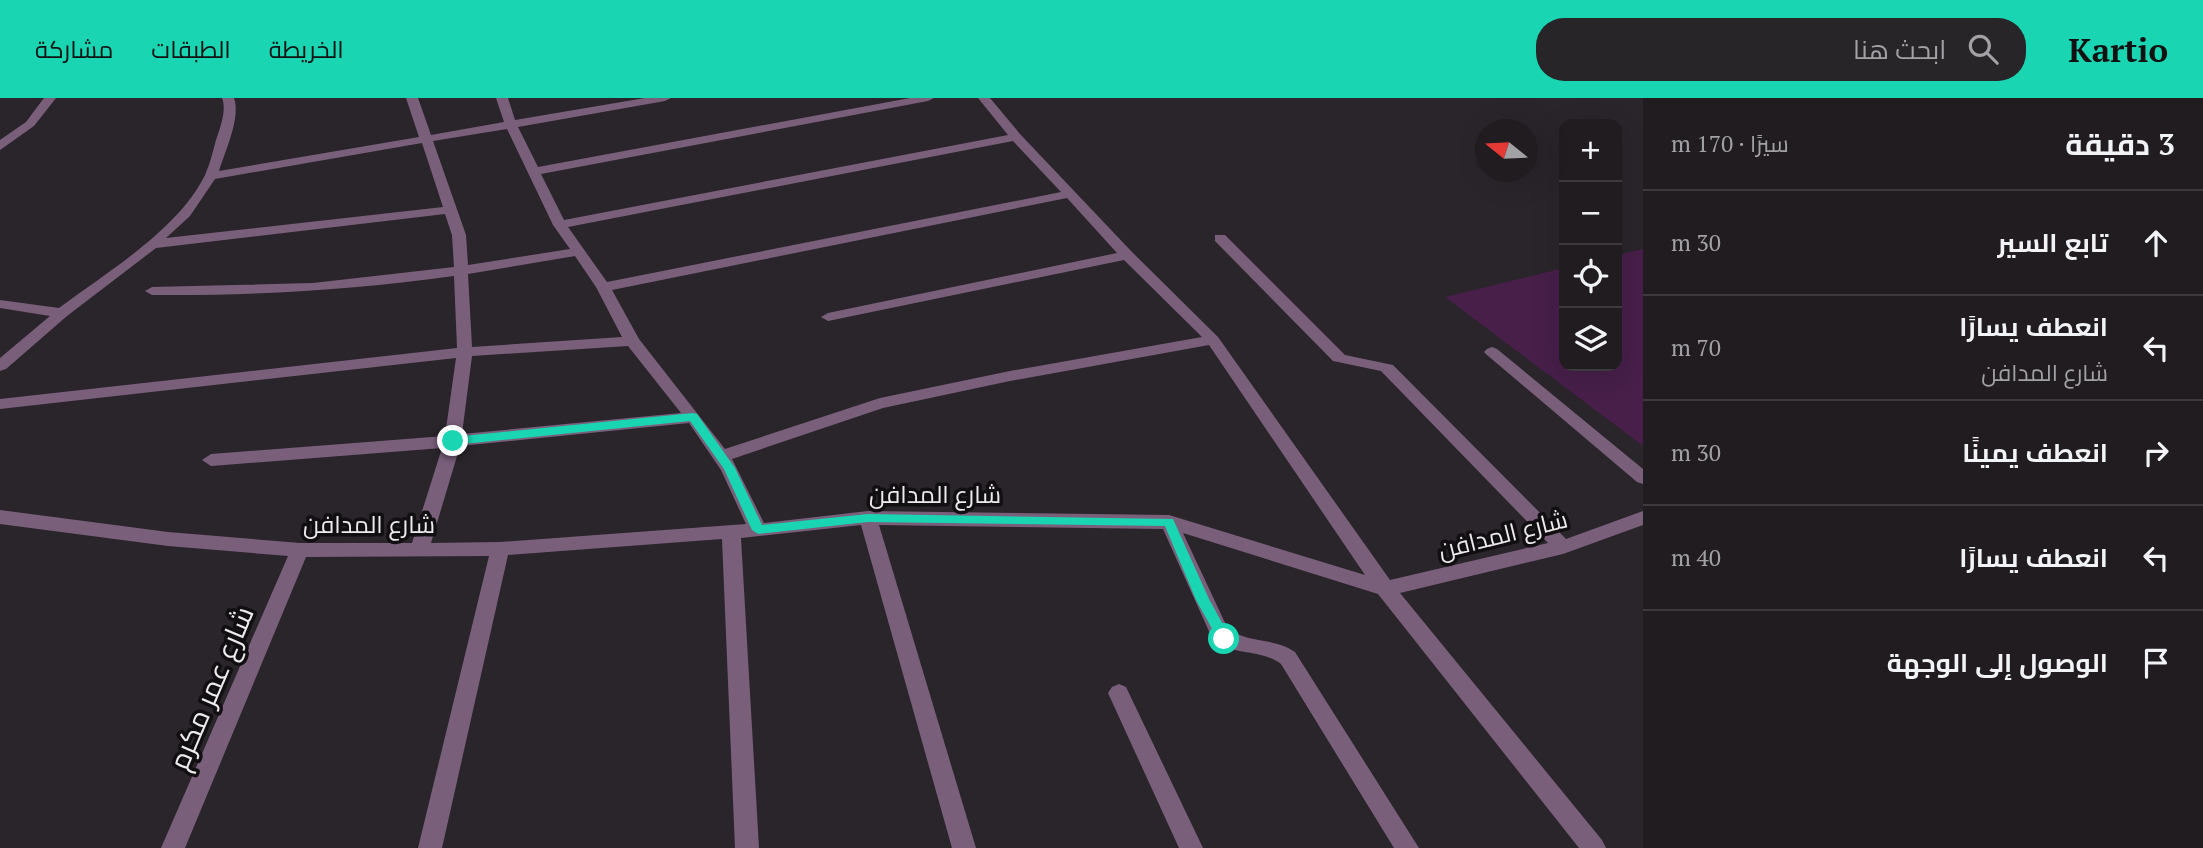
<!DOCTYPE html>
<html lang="ar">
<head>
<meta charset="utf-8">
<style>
  :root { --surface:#201c20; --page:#282529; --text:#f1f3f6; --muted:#a2a1a5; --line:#3d3a3e; --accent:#19d5b2 }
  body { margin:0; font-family:"PT Serif",Cairo,serif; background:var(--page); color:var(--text); direction:rtl }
  .controls { position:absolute; right:21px; top:21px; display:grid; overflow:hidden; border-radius:14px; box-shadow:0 7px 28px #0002 }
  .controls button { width:63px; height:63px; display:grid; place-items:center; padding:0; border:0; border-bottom:2px solid var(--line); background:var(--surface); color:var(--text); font:35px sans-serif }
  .compass { position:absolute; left:1475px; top:21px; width:63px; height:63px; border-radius:50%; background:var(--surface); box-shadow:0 7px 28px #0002; rotate:288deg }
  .stop { position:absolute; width:21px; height:21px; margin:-16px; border:5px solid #19d5b2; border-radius:50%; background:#fff }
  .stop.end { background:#19d5b2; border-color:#fff; box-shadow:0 2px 7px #0008 }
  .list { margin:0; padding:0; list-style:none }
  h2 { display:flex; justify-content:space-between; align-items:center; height:91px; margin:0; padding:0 28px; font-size:30px }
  h2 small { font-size:23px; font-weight:400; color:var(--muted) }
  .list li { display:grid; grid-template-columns:46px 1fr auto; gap:21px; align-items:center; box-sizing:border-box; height:105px; padding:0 28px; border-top:2px solid var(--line) }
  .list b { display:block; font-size:26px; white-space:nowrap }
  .list p { margin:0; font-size:23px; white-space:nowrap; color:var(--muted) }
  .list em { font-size:23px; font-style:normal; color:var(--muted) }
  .icon { flex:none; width:38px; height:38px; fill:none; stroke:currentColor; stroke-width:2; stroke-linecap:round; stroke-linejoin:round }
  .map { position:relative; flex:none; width:1643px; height:750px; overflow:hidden; direction:ltr }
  header { display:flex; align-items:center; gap:42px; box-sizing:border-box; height:98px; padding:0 35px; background:var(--accent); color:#111 }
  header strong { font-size:33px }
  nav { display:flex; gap:38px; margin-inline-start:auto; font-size:24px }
  .search { width:490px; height:63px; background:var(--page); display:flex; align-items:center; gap:18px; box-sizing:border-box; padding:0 24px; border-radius:28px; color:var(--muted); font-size:26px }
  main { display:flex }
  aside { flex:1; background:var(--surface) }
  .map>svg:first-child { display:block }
  .green { fill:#471f49 }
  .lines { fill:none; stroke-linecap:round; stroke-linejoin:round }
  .minor { fill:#7a5f7b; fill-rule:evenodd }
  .route { fill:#19d5b2 }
  .labels { text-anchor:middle; stroke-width:7; stroke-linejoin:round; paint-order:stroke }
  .street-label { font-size:24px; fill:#eeeaee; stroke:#120f12 }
  .near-street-label { font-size:28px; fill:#eeeaee; stroke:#120f12 }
</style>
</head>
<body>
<header>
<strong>Kartio</strong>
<div class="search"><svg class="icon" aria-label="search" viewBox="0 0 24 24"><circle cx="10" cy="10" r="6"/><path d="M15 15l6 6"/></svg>ابحث هنا</div>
<nav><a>الخريطة</a><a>الطبقات</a><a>مشاركة</a></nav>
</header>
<main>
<aside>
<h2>3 دقيقة<small>سيرًا · 170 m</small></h2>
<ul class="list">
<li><svg class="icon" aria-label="ahead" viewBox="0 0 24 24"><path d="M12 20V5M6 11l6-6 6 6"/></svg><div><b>تابع السير</b></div><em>30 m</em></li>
<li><svg class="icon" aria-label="left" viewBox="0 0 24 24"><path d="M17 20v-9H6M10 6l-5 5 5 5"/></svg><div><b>انعطف يسارًا</b><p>شارع المدافن</p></div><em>70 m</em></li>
<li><svg class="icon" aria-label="right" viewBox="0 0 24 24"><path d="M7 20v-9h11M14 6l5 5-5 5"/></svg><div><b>انعطف يمينًا</b></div><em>30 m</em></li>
<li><svg class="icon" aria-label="left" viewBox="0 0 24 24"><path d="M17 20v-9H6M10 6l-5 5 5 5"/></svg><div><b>انعطف يسارًا</b></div><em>40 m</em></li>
<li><svg class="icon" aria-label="arrive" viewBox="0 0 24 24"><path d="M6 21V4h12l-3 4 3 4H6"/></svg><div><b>الوصول إلى الوجهة</b></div></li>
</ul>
</aside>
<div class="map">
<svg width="1643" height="750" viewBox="0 0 1643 750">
  <rect width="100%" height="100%" fill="#2a252b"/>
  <!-- green -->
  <polygon class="green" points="1643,151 1643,348 1445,199 1564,170 1564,268 1617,268 1617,157"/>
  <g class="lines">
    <!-- minor -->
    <g class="minor">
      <polygon points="44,0 56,0 34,28 0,52 0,42 26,24"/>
      <path d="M222 0H234C241 20 225 53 219 73L419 39 406 0H418L431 37 504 24 496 0H508L515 22 645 0H671L665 3 518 29 538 69 910 0H934L928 3 541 76 564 122 1008 37 978 0H990L1020 36 1132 154 1218 239 1390 482 1548 445 1381 273 1333 263 1215 143V137H1225L1345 257 1393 267 1566 441 1643 413V427L1563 456 1400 495 1602 742 1606 750H1579L1378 496 1183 435 1227 529C1245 546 1274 539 1295 554L1419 750H1394L1281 566C1260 550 1232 559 1212 540L1163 431 879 427 976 750H952L861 427 741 440 759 750H735L722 441 508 457 442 750H418L489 458 306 459 185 750H161L288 458 168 448 0 426V412L168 434 300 445H412L442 350 211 368 202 362 211 356 445 338 456 260 0 311V301L457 250 454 178C353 192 253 198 152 197L145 193 152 189 313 185 454 169 452 137 445 116 156 150 67 218 6 271 0 273V260L50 218 0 210V202L59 210C106 175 179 131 205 77 210 66 213 53 216 42 220 30 227 12 222 0ZM507 31 553 127 570 151 468 167 466 137 433 43ZM1013 43 1061 94 607 184 568 129ZM422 45 443 109 166 140 190 118 215 81ZM1067 100 1117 155 828 215 821 219 828 223 1124 162 1202 239 1010 273 880 300 725 351 639 241 612 192ZM575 158 596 189 622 239 472 249 468 176ZM1209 247 1365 477 1169 417 868 413 764 425 732 361 883 310 1010 283ZM628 248 681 315 462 336 472 258ZM689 325 721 372 746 426 500 444 431 445 460 348Z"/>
      <polygon points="1492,249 1497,251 1643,371 1643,386 1637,384 1487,257 1484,254 1487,251"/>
      <polygon points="1119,586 1126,589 1203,750 1179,750 1108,595 1112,589"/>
    </g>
  </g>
  <!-- route -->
  <polygon class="route" points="693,315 697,316 735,370 762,427 868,416 1173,421 1209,501 1231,541 1224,546 1220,545 1196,502 1165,428 868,424 758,436 752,432 724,371 690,323 453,347 447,343 453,339"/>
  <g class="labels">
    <!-- street labels -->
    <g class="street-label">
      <text x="935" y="405">شارع المدافن</text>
      <text x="369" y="435">شارع المدافن</text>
      <text transform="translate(1503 437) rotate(-14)" y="8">شارع المدافن</text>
    </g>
    <!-- near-street labels -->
    <g class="near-street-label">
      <text transform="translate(211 590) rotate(-67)" y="10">شارع عمر مكرم</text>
    </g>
  </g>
</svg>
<div class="controls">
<button>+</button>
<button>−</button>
<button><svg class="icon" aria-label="locate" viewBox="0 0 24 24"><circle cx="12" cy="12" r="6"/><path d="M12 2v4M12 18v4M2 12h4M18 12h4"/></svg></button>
<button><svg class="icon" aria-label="layers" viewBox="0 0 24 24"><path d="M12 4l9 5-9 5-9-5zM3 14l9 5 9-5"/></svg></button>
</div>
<svg class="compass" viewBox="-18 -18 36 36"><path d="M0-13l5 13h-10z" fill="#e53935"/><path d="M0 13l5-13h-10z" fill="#a2a1a5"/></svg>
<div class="stop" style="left:1224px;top:541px"></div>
<div class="stop end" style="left:453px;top:343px"></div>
</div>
</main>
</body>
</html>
